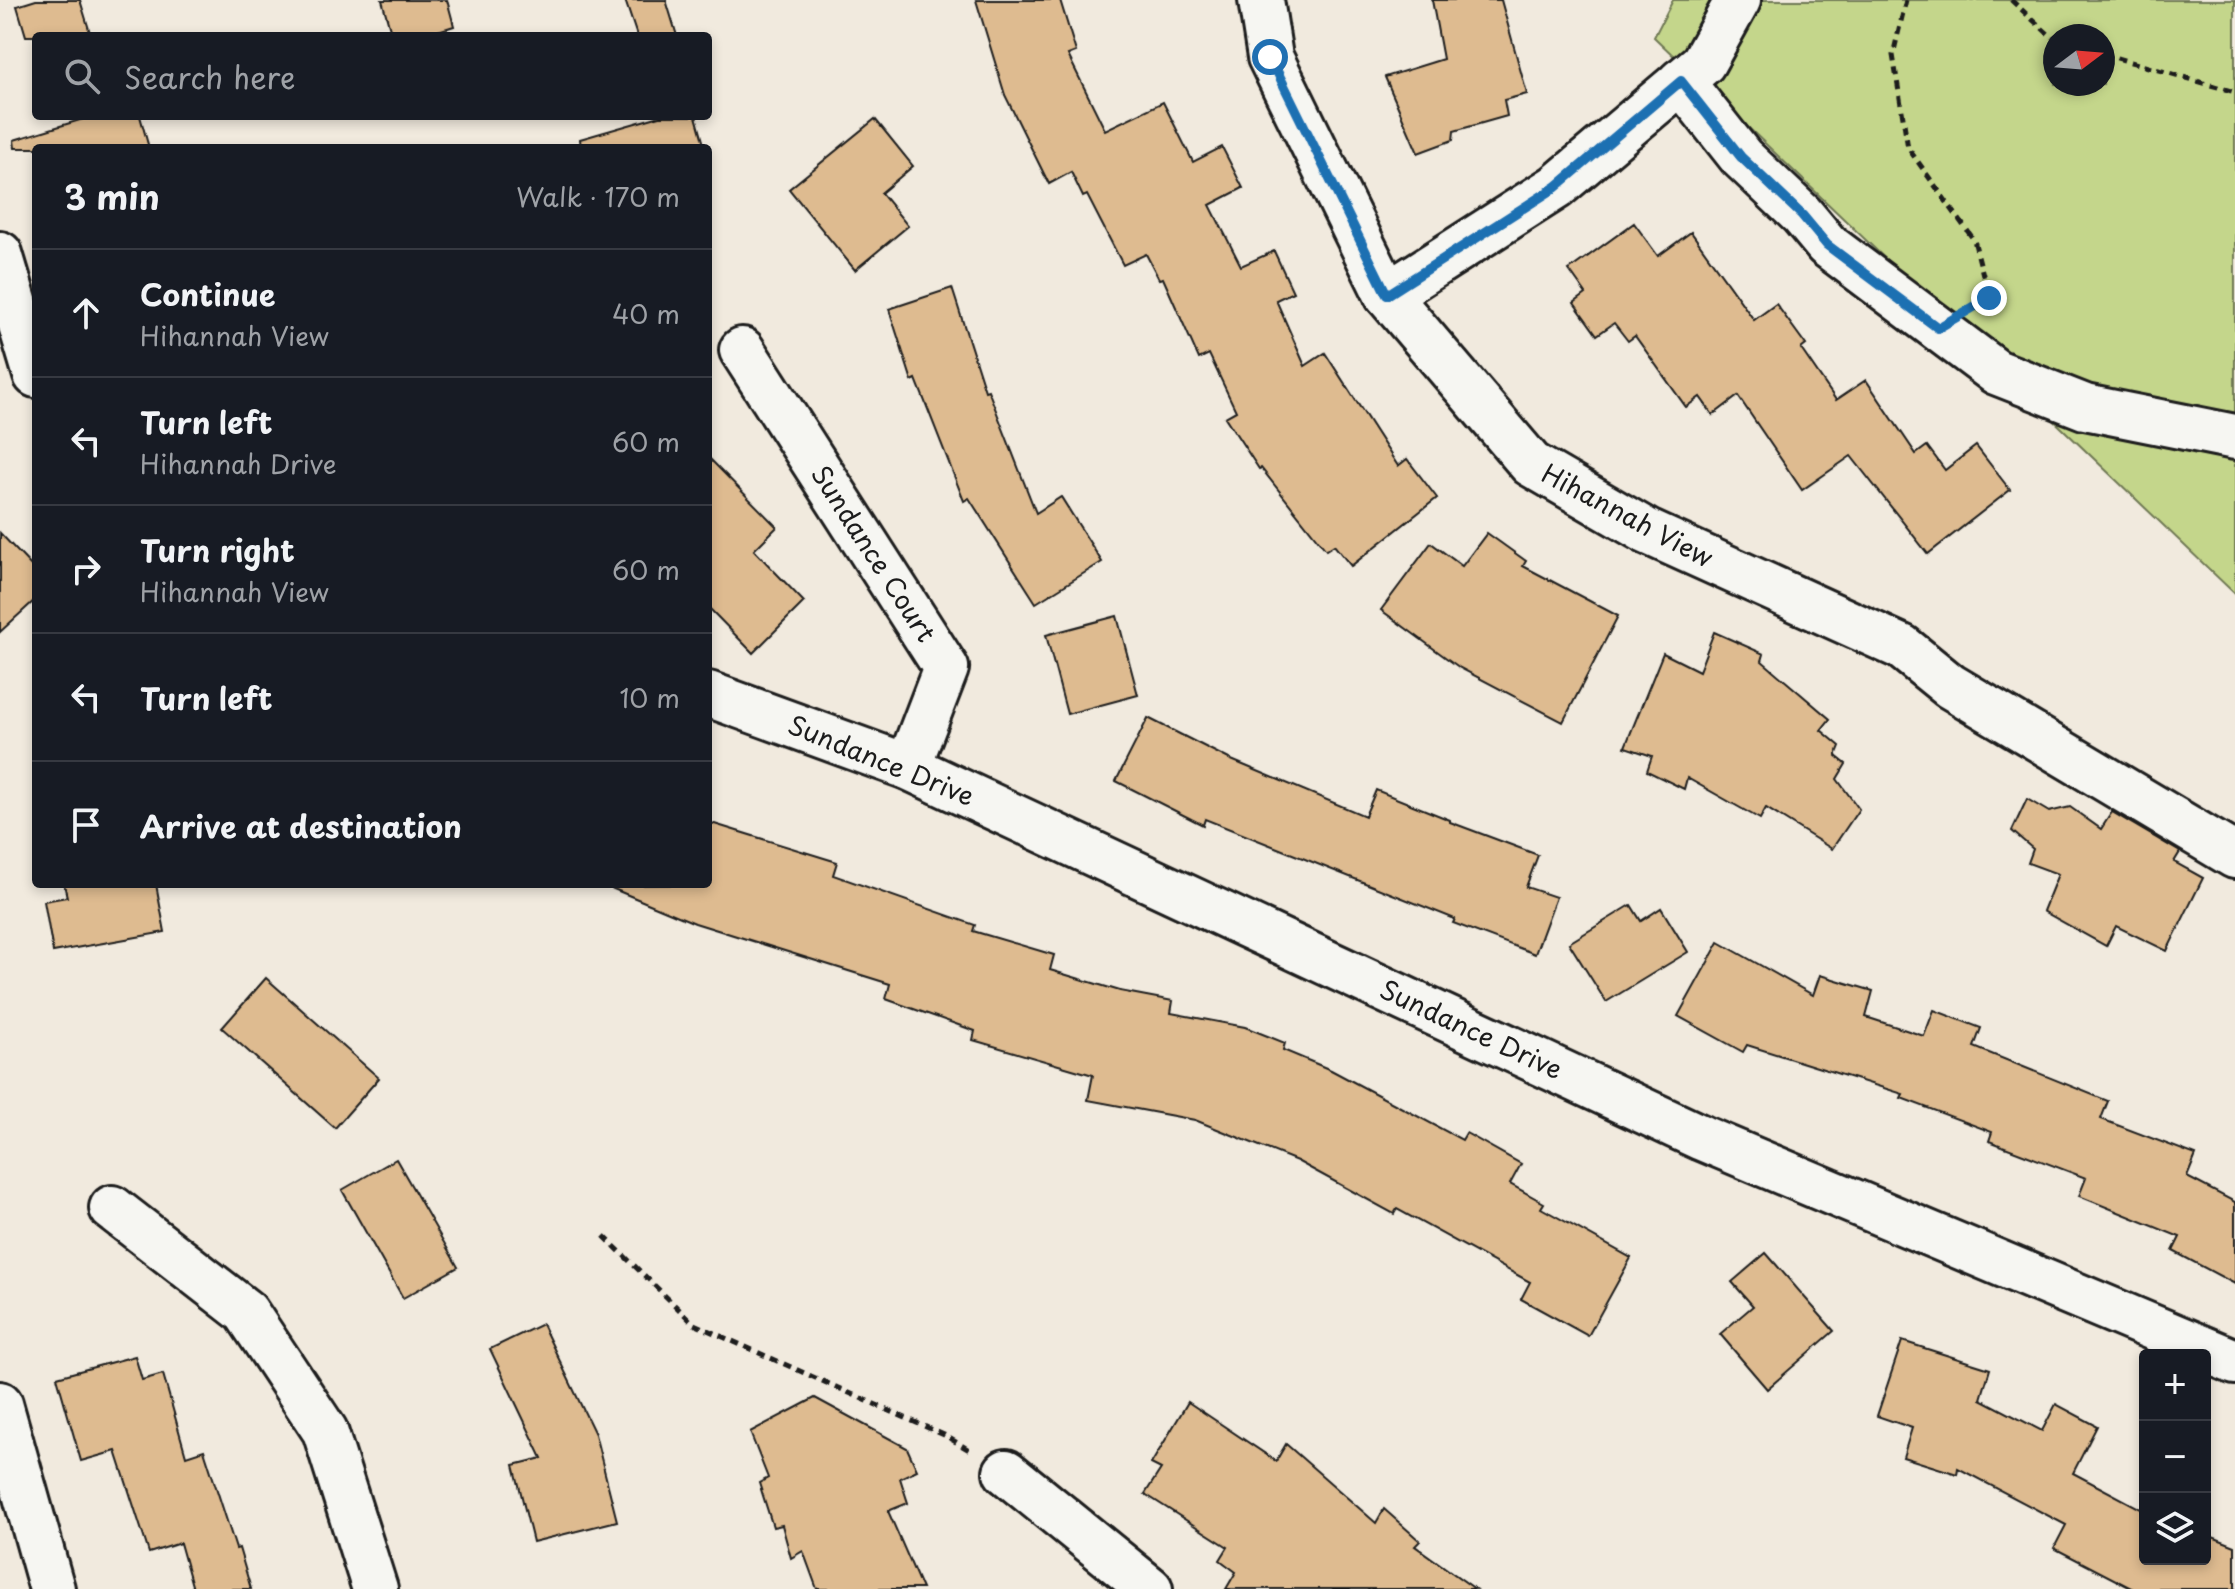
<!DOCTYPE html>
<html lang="en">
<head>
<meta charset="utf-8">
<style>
  :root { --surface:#171b24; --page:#20242c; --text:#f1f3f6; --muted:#9ea1a6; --line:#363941 }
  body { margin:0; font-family:"Playpen Sans",sans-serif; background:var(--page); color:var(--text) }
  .controls { position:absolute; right:24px; bottom:24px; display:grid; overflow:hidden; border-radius:8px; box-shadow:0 4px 12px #0003 }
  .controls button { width:72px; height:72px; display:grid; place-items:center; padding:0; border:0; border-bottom:2px solid var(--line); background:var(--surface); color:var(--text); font:40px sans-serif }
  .compass { position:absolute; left:2043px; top:24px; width:72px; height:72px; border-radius:50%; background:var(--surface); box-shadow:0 4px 12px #0003; rotate:74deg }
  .stop { position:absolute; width:24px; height:24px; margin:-18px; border:6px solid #1f6fb2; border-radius:50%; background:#fff }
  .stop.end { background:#1f6fb2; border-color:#fff; box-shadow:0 2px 8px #0008 }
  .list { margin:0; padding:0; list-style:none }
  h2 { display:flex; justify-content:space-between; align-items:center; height:104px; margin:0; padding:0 32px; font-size:34px }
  h2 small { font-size:26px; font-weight:400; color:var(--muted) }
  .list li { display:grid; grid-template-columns:52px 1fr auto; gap:24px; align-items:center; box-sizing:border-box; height:128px; padding:0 32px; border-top:2px solid var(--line) }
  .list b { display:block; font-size:30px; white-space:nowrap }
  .list p { margin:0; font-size:26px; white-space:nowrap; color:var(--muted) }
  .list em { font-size:26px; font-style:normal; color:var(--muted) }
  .icon { flex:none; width:44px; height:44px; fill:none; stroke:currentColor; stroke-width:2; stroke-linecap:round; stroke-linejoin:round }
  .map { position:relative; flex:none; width:2235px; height:1589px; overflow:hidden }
  .search { position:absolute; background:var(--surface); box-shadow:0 4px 12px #0003; left:32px; top:32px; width:680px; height:88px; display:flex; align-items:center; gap:20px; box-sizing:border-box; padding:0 28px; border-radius:8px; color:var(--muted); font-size:30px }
  .panel { position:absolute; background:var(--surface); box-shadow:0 4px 12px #0003; left:32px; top:144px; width:680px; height:744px; border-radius:8px }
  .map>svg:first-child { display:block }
  .green { fill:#c4d68b; stroke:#707954; stroke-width:2; fill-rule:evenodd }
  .building { fill:#debb90; stroke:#1c1c1c; stroke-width:2 }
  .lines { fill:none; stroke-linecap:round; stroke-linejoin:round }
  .minor-casing { stroke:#1c1c1c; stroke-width:50 }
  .path { stroke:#1c1c1c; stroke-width:5; stroke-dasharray:8 6; stroke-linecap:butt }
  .minor { stroke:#f6f6f2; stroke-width:44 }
  .route { stroke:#1f6fb2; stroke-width:10 }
  .labels { text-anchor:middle; stroke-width:6; stroke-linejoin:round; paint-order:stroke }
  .street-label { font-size:26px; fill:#1c1c1c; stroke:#f6f6f2 }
</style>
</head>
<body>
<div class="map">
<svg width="2235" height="1589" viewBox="0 0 2235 1589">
  <rect width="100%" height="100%" fill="#f1eade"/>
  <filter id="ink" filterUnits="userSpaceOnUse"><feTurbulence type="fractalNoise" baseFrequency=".0125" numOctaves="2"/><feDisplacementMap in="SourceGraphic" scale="16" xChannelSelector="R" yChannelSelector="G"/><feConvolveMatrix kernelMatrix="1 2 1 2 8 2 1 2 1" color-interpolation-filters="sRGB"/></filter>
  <g filter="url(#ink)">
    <!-- green -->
    <path class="green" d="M1673 0H2235V594L1654 37ZM2055 36H2103V84H2055Z"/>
    <!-- building -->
    <g class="building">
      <polygon points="36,0 80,0 91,36 26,36 17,6"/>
      <polygon points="382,0 447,0 454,26 438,31 440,36 392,36"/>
      <polygon points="625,0 666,0 677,36 637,36"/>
      <polygon points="976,0 1060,0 1076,52 1068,55 1105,130 1163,102 1193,162 1222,147 1243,188 1210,205 1241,266 1274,251 1293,292 1276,300 1305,366 1325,353 1398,466 1407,459 1437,498 1351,566 1334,545 1326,550 1261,468 1259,469 1225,417 1236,411 1209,354 1199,359 1163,278 1159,279 1146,254 1123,265 1087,195 1083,197 1071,172 1049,184 1005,95"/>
      <polygon points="1432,0 1501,0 1527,94 1504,100 1507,116 1454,131 1453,140 1418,153 1385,77 1443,59"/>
      <polygon points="93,116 140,116 149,148 15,148 14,140"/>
      <polygon points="660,116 696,116 705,148 581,148 580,139"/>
      <polygon points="875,119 913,166 881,193 908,226 855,270 789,189"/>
      <polygon points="1634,223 1658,256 1691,232 1754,320 1776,304 1806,345 1801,349 1836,400 1866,380 1916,454 1927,446 1945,470 1976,446 2010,490 1928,554 1851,456 1802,490 1738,396 1713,415 1700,397 1686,407 1635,336 1628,341 1614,323 1597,335 1574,303 1586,294 1569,270"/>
      <polygon points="952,288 985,391 988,390 1036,513 1061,497 1102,562 1036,603 969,498 964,501 916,379 912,381 889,309"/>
      <polygon points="708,457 777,527 754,550 804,602 753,653 708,607"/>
      <polygon points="0,533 36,571 36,599 0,632"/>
      <polygon points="1487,533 1526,561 1523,566 1618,616 1563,722 1460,668 1381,610 1431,543 1462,566"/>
      <polygon points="1117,616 1138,695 1067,714 1046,635"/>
      <polygon points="1714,632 1764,654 1762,661 1830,719 1821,730 1840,746 1836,756 1846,764 1837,779 1859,809 1832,849 1766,808 1760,819 1687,778 1684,789 1647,771 1652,756 1625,747 1663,653 1699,671"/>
      <polygon points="1148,718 1229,759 1365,816 1376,790 1450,820 1450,822 1538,855 1526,887 1556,897 1535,954 1453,923 1455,919 1205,819 1203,825 1116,781"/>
      <polygon points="2027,799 2049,812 2070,807 2101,829 2112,812 2180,852 2174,862 2203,878 2167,951 2116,926 2106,946 2043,911 2058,874 2028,863 2033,849 2012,831"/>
      <polygon points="708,822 837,862 833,875 975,925 973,931 1054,955 1050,970 1120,991 1173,1001 1171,1013 1245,1027 1285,1043 1283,1050 1331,1070 1462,1140 1466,1133 1521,1164 1510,1184 1544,1203 1541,1208 1631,1258 1588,1336 1521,1299 1530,1282 1397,1209 1394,1214 1297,1161 1195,1120 1088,1100 1093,1075 973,1040 975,1031 886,999 890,984 695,923 604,885 708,884"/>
      <polygon points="64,884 156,884 165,932 53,952 44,901 67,897"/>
      <polygon points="1631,905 1641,921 1661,908 1688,952 1606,1002 1569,943"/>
      <polygon points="1719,942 1813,995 1820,975 1873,991 1866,1017 1924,1036 1934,1010 1981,1028 1974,1047 2108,1101 2101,1119 2196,1155 2187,1177 2235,1202 2235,1284 2173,1251 2180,1237 2079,1196 2086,1178 1989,1141 1992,1132 1901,1098 1903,1094 1747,1045 1743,1052 1678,1016"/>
      <polygon points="266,978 379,1078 335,1128 222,1028"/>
      <polygon points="396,1159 458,1267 403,1298 342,1190"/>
      <polygon points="1766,1253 1834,1331 1767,1389 1720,1334 1753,1306 1732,1282"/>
      <polygon points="542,1324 595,1434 617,1521 533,1542 514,1465 542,1458 490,1349"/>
      <polygon points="1902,1341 1990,1369 1981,1399 2042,1431 2056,1404 2097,1426 2073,1473 2145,1511 2145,1559 2205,1559 2205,1534 2235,1546 2235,1589 2133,1589 2054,1548 2066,1525 1958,1468 1957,1474 1903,1457 1912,1428 1877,1416"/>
      <polygon points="135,1356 142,1380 163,1374 186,1456 204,1450 236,1549 239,1548 251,1589 193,1589 180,1543 149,1553 116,1451 81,1461 57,1377"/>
      <polygon points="815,1398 907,1448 917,1470 900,1478 908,1503 888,1511 922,1589 817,1589 803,1551 791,1558 782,1525 773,1527 759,1483 768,1478 750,1432"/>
      <polygon points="1188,1402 1276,1461 1286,1444 1376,1523 1384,1509 1420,1541 1415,1546 1475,1589 1226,1589 1236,1572 1220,1560 1228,1547 1145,1494 1161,1469 1151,1464"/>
    </g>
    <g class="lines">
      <defs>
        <g id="minor">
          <polyline points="1261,0 1270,57 1387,295 1531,464 1648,532 1902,647 1950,686 2235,856"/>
          <polyline points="1681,81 1741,157 1802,215 1827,245 1996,372 2085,407 2235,437"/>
          <polyline points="0,254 36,375"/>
          <polyline points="1387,295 1556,187 1703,63 1738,0"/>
          <polyline points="742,350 946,668 908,767"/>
          <polyline points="708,694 908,767 1702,1138 2235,1362"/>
          <polyline points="112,1208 246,1312 325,1431 375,1589"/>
          <polyline points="0,1404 52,1589"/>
          <polyline points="1006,1472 1150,1589"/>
        </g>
      </defs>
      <!-- minor casing -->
      <use href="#minor" class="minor-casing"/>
      <!-- path -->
      <g class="path">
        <polyline points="1906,0 1893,55 1908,148 1974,240 1989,298 1976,306"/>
        <polyline points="2011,0 2055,40"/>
        <polyline points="2103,54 2235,92"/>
        <polyline points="604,1236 694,1324 944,1435 971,1451"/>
      </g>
      <!-- minor -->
      <use href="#minor" class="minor"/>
    </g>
  </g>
  <g class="lines" filter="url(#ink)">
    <!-- route -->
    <polyline class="route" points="1270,57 1387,295 1556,187 1681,81 1741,157 1802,215 1827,245 1938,328 1989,298"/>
  </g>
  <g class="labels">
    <!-- street labels -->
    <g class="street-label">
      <text transform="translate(1627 516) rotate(28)" y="9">Hihannah View</text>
      <text transform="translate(873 554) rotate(57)" y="9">Sundance Court</text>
      <text transform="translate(881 761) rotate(22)" y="9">Sundance Drive</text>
      <text transform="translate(1471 1030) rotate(25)" y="9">Sundance Drive</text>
    </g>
  </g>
</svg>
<div class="controls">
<button>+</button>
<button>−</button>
<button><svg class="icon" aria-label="layers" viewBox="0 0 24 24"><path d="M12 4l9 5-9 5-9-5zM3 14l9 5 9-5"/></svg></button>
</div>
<svg class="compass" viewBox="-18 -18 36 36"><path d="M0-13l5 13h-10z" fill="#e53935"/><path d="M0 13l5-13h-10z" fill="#9ea1a6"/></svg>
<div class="stop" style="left:1270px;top:57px"></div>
<div class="stop end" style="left:1989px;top:298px"></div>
<div class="search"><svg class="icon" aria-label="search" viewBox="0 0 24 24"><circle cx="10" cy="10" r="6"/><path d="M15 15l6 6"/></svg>Search here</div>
<section class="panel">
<h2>3 min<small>Walk · 170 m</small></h2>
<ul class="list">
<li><svg class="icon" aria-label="ahead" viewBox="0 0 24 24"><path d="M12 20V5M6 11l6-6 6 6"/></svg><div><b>Continue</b><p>Hihannah View</p></div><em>40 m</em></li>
<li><svg class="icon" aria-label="left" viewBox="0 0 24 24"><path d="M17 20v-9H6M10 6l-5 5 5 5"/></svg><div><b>Turn left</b><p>Hihannah Drive</p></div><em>60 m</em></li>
<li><svg class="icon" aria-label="right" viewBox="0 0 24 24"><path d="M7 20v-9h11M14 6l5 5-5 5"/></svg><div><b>Turn right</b><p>Hihannah View</p></div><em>60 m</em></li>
<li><svg class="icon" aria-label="left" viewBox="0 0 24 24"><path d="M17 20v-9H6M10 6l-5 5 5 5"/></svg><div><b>Turn left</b></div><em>10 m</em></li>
<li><svg class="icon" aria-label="arrive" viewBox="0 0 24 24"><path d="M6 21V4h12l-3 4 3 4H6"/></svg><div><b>Arrive at destination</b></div></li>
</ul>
</section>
</div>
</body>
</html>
